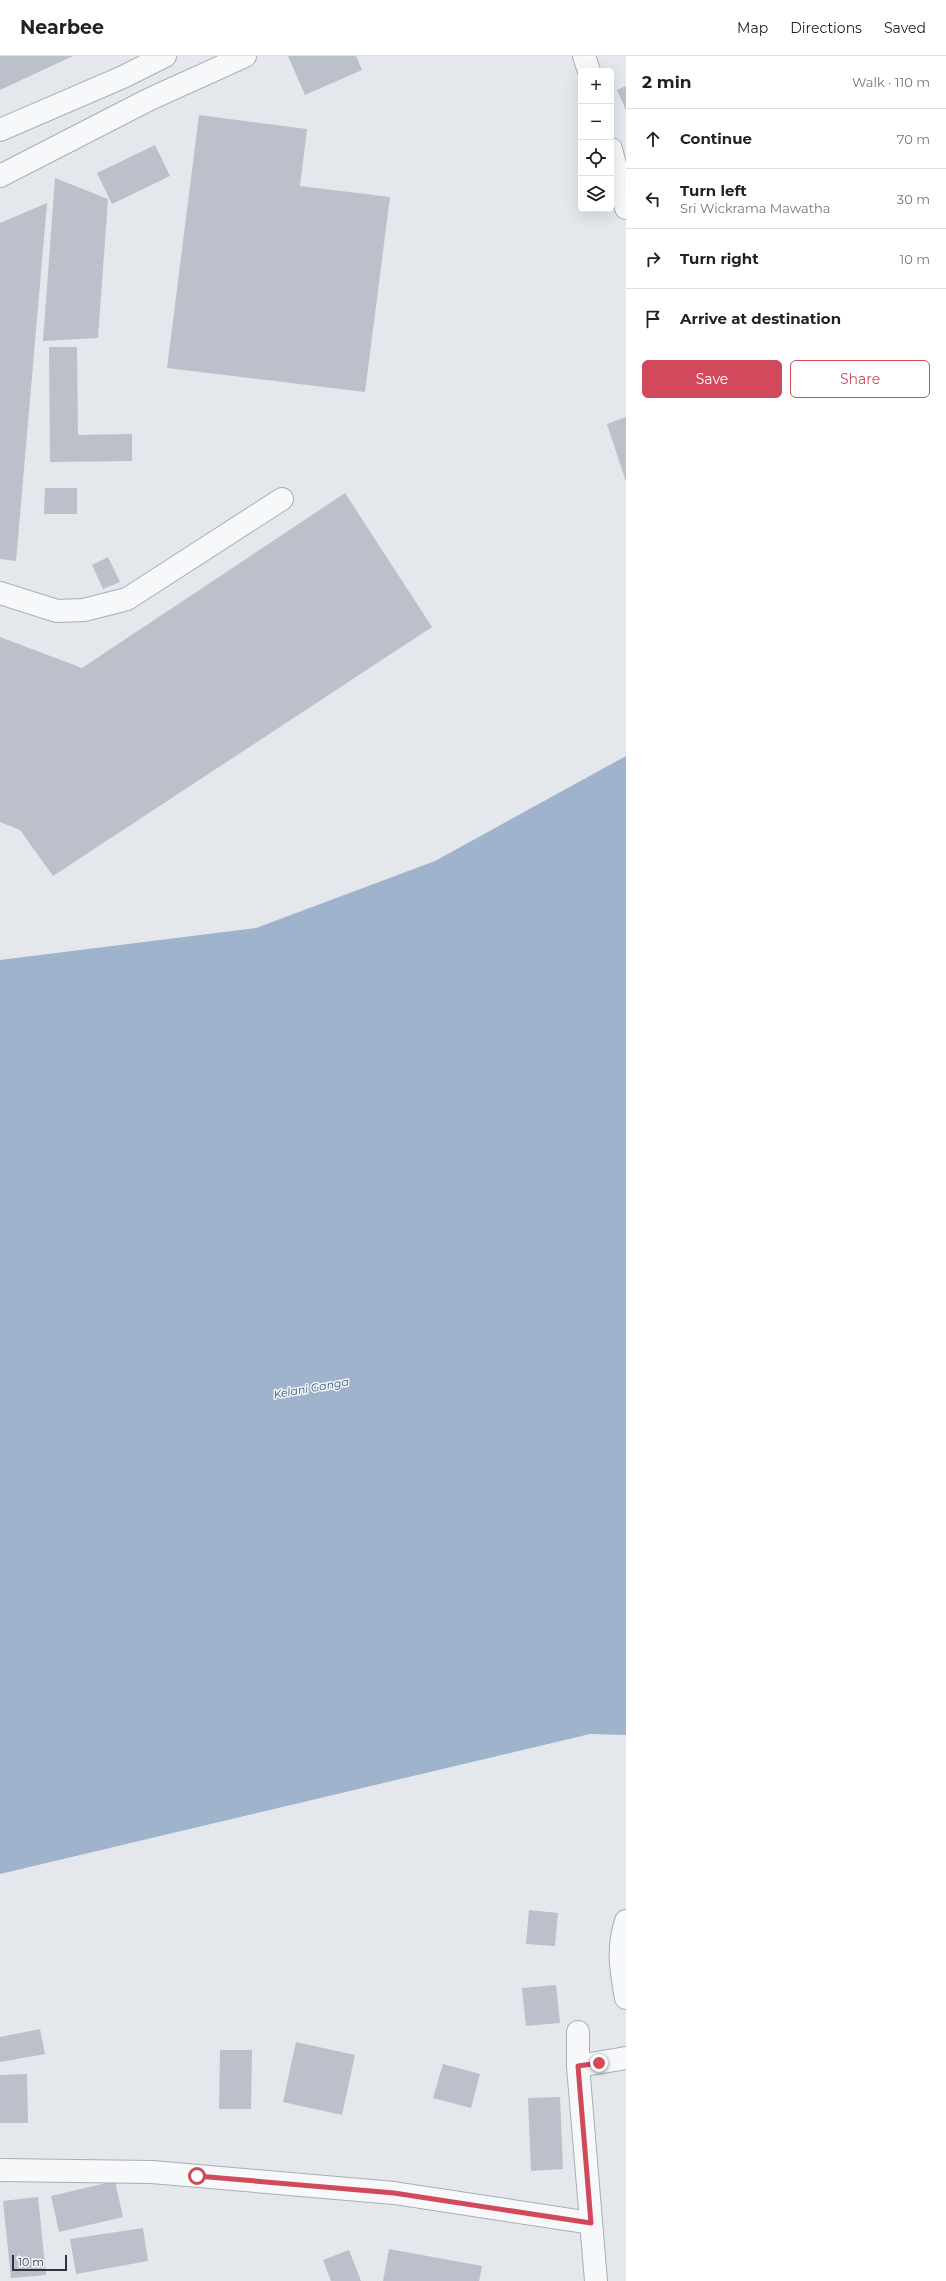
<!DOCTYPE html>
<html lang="en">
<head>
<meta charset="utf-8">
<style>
  :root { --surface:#fff; --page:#f2f2f2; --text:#222; --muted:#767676; --line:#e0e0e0; --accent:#d1495b }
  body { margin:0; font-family:Montserrat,sans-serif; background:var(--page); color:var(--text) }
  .controls { position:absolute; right:12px; top:12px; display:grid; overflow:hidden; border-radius:6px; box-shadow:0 4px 16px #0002 }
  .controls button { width:36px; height:36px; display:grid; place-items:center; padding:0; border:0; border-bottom:1px solid var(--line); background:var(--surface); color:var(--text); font:20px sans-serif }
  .scale { position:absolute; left:12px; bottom:10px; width:55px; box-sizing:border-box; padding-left:4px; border:2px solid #2b3445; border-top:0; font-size:11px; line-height:14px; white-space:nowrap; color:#2b3445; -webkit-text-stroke:3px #f4f6f9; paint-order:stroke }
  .stop { position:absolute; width:12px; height:12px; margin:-9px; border:3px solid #d1495b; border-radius:50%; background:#fff }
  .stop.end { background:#d1495b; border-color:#fff; box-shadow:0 1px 4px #0008 }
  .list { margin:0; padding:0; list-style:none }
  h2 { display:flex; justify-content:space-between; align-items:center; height:52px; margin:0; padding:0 16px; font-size:17px }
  h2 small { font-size:13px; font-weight:400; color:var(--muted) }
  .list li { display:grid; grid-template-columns:26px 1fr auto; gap:12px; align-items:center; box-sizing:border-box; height:60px; padding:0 16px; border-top:1px solid var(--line) }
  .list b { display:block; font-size:15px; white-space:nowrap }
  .list p { margin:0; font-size:13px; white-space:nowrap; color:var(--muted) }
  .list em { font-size:13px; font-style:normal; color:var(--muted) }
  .actions { display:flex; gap:8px; padding:12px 16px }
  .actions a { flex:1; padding:9px 0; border:1px solid var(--accent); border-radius:6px; text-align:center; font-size:14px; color:var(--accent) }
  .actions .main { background:var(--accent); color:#fff }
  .icon { flex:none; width:22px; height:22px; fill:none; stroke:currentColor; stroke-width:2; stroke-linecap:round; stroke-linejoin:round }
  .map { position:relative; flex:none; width:626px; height:2225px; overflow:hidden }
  header { display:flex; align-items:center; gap:24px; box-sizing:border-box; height:56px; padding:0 20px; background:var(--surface); border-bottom:1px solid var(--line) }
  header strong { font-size:19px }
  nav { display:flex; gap:22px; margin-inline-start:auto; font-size:14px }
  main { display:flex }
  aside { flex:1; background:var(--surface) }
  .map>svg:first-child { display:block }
  .water { fill:#9fb4cc }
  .building { fill:#bbc0ca }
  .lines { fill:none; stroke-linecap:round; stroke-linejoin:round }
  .minor-casing { stroke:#a9aeb7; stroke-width:24 }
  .minor { stroke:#f7f8fa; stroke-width:22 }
  .route { stroke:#d1495b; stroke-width:5 }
  .labels { text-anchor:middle; stroke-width:3; stroke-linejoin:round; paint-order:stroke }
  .water-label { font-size:11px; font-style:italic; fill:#34527a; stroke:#f4f6f9 }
</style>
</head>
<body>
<header>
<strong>Nearbee</strong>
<nav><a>Map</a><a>Directions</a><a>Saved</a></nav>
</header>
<main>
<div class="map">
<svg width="626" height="2225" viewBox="0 0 626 2225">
  <rect width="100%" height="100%" fill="#e4e7ec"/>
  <!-- water -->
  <polygon class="water" points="626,700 626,1679 590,1678 0,1818 0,904 256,872 435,805"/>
  <!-- building -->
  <g class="building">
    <polygon points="0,0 73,0 0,34"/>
    <polygon points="288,0 356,0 362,14 305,39"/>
    <polygon points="626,30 626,54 617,34"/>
    <polygon points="199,59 307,73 300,130 390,141 365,336 167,312"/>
    <polygon points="155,89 170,120 112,148 97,117"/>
    <polygon points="55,122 108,143 98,282 43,285"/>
    <polygon points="47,147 16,505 0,503 0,167"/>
    <polygon points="49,291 77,291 78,379 132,378 132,405 50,406"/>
    <polygon points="626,361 626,426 607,368"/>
    <polygon points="45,432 77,432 77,458 44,458"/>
    <polygon points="345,437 432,571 53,820 20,774 0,766 0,581 82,612"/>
    <polygon points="108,501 120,526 103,533 92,509"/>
    <polygon points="529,1854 558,1857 555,1890 526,1888"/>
    <polygon points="556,1929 560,1967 526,1970 522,1932"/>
    <polygon points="40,1973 45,1998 0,2006 0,1981"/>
    <polygon points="296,1986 355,1999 342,2059 283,2046"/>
    <polygon points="220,1994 252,1994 251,2053 219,2053"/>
    <polygon points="443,2008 480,2018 471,2052 433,2042"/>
    <polygon points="27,2018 28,2067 0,2067 0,2019"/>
    <polygon points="560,2041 563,2113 531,2115 528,2042"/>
    <polygon points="115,2125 123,2161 59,2176 51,2140"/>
    <polygon points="38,2141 46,2219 11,2222 3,2145"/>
    <polygon points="143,2172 148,2205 76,2218 70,2183"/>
    <polygon points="389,2193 482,2210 479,2225 383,2225"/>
    <polygon points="349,2194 361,2225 331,2225 323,2204"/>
  </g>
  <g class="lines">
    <defs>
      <g id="minor">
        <polyline points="584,0 589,15"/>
        <polyline points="0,74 123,21 165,0"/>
        <polyline points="611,93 626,152"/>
        <polyline points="0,120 150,43 245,0"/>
        <polyline points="0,537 57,555 84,554 127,543 282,443"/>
        <path d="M626 1865C617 1893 621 1914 626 1942"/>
        <polyline points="578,1976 578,2010 596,2225"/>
        <polyline points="578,2010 626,2002"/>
        <polyline points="0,2114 152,2116 394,2137 591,2167"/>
      </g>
    </defs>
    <!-- minor casing -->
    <use href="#minor" class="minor-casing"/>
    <!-- minor -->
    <use href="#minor" class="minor"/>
  </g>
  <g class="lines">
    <!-- route -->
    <polyline class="route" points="197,2120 394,2137 591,2167 578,2010 599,2007"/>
  </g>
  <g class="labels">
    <!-- water labels -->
    <g class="water-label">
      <text transform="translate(311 1332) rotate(-10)" y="4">Kelani Ganga</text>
    </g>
  </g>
</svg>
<div class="controls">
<button>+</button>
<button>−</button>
<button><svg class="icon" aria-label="locate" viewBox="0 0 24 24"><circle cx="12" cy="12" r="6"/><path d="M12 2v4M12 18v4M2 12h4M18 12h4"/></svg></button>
<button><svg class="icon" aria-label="layers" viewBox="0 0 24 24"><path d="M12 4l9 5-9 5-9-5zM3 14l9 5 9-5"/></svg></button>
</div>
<div class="scale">10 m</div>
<div class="stop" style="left:197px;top:2120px"></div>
<div class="stop end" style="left:599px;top:2007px"></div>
</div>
<aside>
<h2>2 min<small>Walk · 110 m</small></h2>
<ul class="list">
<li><svg class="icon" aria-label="ahead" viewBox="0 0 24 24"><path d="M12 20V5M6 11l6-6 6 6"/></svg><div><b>Continue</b></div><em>70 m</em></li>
<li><svg class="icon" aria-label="left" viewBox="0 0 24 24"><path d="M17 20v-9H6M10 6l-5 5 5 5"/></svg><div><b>Turn left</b><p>Sri Wickrama Mawatha</p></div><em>30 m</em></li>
<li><svg class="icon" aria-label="right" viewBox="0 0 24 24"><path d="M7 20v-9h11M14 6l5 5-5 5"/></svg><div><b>Turn right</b></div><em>10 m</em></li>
<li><svg class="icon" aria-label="arrive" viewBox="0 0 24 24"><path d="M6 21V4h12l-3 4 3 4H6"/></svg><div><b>Arrive at destination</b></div></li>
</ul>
<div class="actions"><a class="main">Save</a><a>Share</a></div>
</aside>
</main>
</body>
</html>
